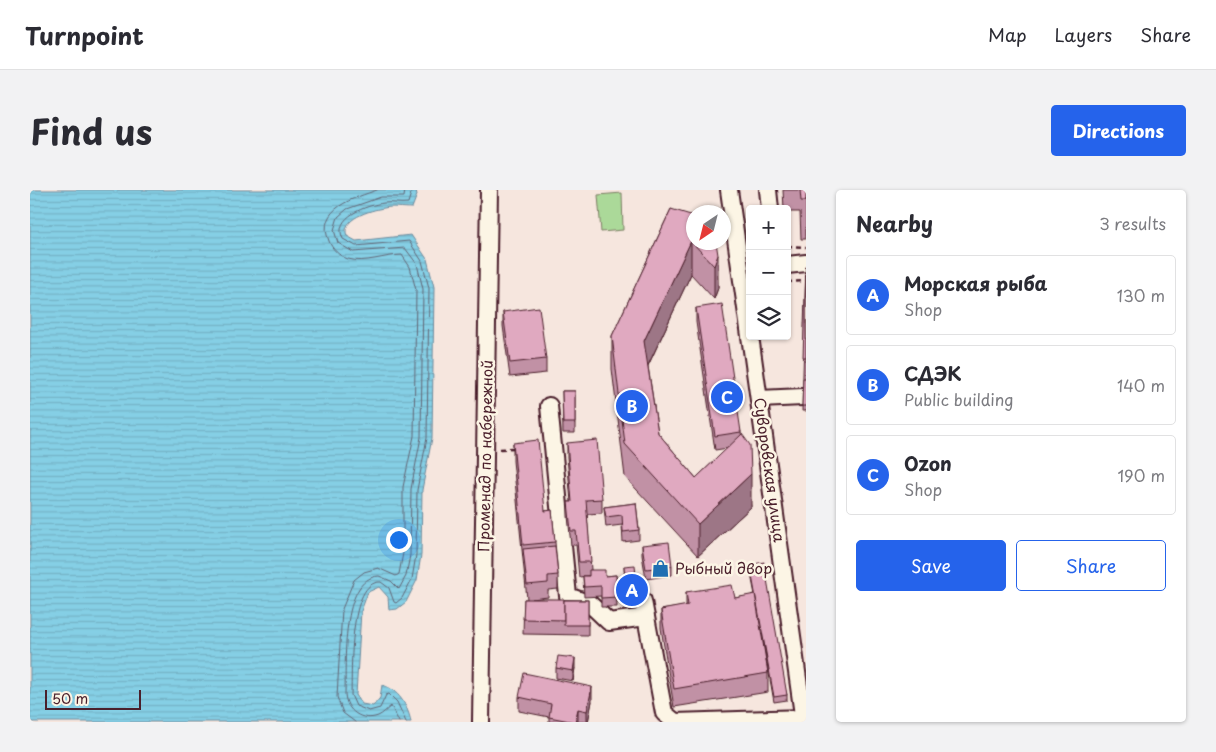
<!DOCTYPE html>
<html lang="en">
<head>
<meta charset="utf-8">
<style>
  :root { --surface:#fff; --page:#f2f2f3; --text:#2b2b33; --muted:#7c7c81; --line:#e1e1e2; --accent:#2563eb }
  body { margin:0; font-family:"Playpen Sans",sans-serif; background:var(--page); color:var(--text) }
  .controls { position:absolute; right:15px; top:15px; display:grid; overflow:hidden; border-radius:5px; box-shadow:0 1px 4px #0004 }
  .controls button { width:45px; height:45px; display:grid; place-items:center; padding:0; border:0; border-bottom:1px solid var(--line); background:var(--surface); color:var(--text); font:25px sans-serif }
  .compass { position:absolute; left:656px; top:15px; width:45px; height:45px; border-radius:50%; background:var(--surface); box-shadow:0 1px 4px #0004; rotate:215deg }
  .scale { position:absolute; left:15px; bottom:12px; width:96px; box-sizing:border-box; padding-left:5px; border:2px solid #4a1f2b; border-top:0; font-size:14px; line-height:18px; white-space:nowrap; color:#4a1f2b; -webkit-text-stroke:4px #fcf5e5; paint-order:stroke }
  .you { position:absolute; left:368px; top:349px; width:18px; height:18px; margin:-12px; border:4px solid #fff; border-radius:50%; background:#1a73e8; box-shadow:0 0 0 8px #1a73e833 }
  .badge { display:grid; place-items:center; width:32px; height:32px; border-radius:50%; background:var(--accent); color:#fff; font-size:16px; font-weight:700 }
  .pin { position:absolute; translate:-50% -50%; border:2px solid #fff; box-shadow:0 1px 5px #0006 }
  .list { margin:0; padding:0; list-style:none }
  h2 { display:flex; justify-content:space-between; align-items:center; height:65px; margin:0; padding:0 20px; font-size:21px }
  h2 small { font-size:16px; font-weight:400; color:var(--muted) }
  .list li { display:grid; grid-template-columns:32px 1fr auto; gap:15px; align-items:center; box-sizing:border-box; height:80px; margin:0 10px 10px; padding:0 10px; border:1px solid var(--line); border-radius:5px }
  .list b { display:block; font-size:19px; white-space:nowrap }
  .list p { margin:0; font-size:16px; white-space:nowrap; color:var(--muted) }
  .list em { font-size:16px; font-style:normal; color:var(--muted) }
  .actions { display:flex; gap:10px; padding:15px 20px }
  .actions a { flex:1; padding:11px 0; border:1px solid var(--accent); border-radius:5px; text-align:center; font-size:18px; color:var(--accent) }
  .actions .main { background:var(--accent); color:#fff }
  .icon { flex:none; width:28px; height:28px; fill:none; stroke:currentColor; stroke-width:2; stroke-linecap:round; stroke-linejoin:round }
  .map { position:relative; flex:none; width:776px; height:532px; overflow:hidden; border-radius:5px }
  header { display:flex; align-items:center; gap:30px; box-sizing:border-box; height:70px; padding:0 25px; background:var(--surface); border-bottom:1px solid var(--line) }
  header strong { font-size:24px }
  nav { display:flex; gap:28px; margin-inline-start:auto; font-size:18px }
  .intro { display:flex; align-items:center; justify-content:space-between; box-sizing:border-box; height:120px; padding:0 30px }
  h1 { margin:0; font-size:35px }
  .button { padding:12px 22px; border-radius:5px; background:var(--accent); color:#fff; font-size:18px; font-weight:700 }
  main { display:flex; gap:30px; padding:0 30px }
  aside { flex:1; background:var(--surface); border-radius:5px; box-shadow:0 1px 4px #0004 }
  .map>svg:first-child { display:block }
  .grass { fill:#abd999; stroke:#7a7c62 }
  .water { fill:url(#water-rules); stroke:#6d899b }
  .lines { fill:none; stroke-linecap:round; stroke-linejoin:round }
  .shore { stroke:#626575; stroke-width:1 }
  .minor-casing { stroke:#4a1f2b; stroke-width:20 }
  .path { stroke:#4a1f2b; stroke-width:2.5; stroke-dasharray:5 4; stroke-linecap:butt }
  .minor { stroke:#fcf5e5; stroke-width:16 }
  .wall { fill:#c191a5; stroke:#4a1f2b }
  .shaded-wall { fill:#9d7686; stroke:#4a1f2b }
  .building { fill:#e0a9c0; stroke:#4a1f2b }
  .labels { text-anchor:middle; stroke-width:5; stroke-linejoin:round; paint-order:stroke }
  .street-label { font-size:15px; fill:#4a1f2b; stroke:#fcf5e5 }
  .poi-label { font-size:15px; fill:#4a1f2b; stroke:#fcf5e5; text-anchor:start }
</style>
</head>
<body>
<header>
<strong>Turnpoint</strong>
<nav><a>Map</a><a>Layers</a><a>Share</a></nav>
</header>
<div class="intro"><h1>Find us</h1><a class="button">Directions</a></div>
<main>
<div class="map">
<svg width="776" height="532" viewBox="0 0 776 532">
  <defs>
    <pattern id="water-rules" width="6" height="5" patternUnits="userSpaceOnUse" patternTransform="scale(1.25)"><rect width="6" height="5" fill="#85cfe5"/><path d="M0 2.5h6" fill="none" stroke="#74b1c5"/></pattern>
  </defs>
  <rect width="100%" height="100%" fill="#f6e6de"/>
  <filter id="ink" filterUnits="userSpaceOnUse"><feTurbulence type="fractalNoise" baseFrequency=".02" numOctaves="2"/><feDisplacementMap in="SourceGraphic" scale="10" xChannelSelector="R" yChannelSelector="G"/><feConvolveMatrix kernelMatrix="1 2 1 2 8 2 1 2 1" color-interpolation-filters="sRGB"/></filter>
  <g filter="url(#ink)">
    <!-- grass -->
    <polygon class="grass" points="592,3 593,40 571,42 568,5"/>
    <!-- water -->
    <path class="water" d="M0 0H386L387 5 382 18C373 18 362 16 354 18 340 20 310 29 317 46L326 51 381 45 397 69 404 97 402 248 392 300 391 365 387 390 376 412 367 419 359 420 358 407 349 397 338 402 331 421 326 505 332 514 343 516 350 508 352 495C368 499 378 516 381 532H0Z"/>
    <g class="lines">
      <!-- shore -->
      <g class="shore">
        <path d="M325 532 313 523 307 507 312 419 324 390 334 382 348 378 366 386 369 384 373 363V297L384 246 386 100 380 77 372 65C355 65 335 74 318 69 309 66 302 59 299 51 285 18 325 8 347 0"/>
        <path d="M369 532 361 516C357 519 353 524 348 526 332 532 316 521 315 504 316 475 310 388 349 386L361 391 369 399 376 386 380 365 381 299 391 247 393 99 387 74 375 58 323 62 308 53 304 40 308 27 317 19 351 7H374L375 0"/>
        <path d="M376 532 367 512 359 504 356 505 350 518 339 521 326 516 321 505C322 482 318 390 351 392L359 398 364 412 366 413 372 408 382 389 386 365 387 300 397 248 399 98 392 71 379 51 326 56 313 49C302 27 337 15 354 13 362 12 370 14 378 13L382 0"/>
      </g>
      <defs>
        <g id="minor">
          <polyline points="699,0 720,146"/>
          <polyline points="738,0 740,19"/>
          <polyline points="757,75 776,73"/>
          <polyline points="720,146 774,532"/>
          <polyline points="729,209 773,207"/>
          <polyline points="519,216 538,406 560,414 579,432 616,427"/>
          <polyline points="613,411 634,523 645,532"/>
          <polyline points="451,532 459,0"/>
          <polyline points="645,532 773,528"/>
        </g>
      </defs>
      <!-- minor casing -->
      <use href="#minor" class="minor-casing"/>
      <!-- path -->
      <g class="path">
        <polyline points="757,56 776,57"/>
        <polyline points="757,92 776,91"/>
        <polyline points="470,259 484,258"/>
      </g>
      <!-- minor -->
      <use href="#minor" class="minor"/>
    </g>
    <!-- wall -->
    <g class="wall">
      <polygon points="753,0 776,0 776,49 771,49 770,22 757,22 757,19 754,19"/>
      <polygon points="641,19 686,52 688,98 684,109 661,84 618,176 628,243 666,288 698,258 685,260 666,132 666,118 711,242 721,317 668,366 595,287 582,179 582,146"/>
      <polygon points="776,76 776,221 772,221"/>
      <polygon points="473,122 516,169 516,183 480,187 473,136"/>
      <polygon points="532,201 545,201 545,243 533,243"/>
      <polygon points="483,253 515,321 522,320 528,385 528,399 518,400 518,407 502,409 558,410 558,445 493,444 494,409 497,409 483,271"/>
      <polygon points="537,253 572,309 572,323 557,324 561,380 575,386 586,385 587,417 571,417 571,406 554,407 553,386 559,386 549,387 546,355 541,355 538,326 538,312 541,312 537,267"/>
      <polygon points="606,313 609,340 609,350 593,352 592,335 576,337 574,317"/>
      <polygon points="612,355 642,376 642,385 616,389 612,365"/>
      <polygon points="720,375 757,505 757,510 744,512 732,444 738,483 738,502 644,517 631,438 631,420 656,416 656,402 705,408 725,405 720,379"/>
      <polygon points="594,376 607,399 607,408 596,409"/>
      <polygon points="526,478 545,478 543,491 526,488"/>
      <polygon points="489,507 562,511 558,532 519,532 519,527 489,521"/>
    </g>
    <!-- shaded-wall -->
    <g class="shaded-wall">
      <polygon points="661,51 661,84 614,184 614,151"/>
      <polygon points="688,65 688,98 684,109 684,76"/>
      <polygon points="721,284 721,317 668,366 668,334"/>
      <polygon points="545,468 545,478 543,491 543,481"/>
      <polygon points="562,497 562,511 558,532 557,532 557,521"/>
      <polygon points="548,519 548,532 545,532"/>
    </g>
    <!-- building -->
    <g class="building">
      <polygon points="770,0 776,0 776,11 771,11"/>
      <polygon points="641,19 664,26 664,52 686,52 688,65 684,76 661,51 614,151 628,243 666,288 712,244 720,255 721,284 668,334 595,254 582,146"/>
      <polygon points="776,76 776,167 773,167"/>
      <polygon points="692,114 711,242 685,246 666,118"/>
      <polygon points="509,117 516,169 480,173 473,122"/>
      <polygon points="773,188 776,188 776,216 772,216"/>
      <polygon points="532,201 545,201 545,233 533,233"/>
      <polygon points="508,250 515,321 522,320 525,352 493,355 483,253"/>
      <polygon points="567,250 572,309 556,310 561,372 549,372 546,341 541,341 538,312 542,312 537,253"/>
      <polygon points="606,313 609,340 593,342 592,325 576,327 574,317"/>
      <polygon points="639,352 642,376 616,379 612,355"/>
      <polygon points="525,356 528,385 518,386 518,393 497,395 493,359"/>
      <polygon points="734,372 757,505 744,507 720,375"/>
      <polygon points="605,375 607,399 596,400 594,376"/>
      <polygon points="559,380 575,380 575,386 586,385 587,407 571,408 571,396 554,397 553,386 559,386"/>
      <polygon points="702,395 705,408 725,404 738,483 644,499 631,420 658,415 656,402"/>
      <polygon points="494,409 534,409 534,430 493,429"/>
      <rect x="534" y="410" width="24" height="25"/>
      <polygon points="528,466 545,468 543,481 526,478"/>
      <polygon points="494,483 562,497 557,521 548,519 545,532 519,527 521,514 489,507"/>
    </g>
  </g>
  <!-- icons -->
  <defs>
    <symbol id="shop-bare" viewBox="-9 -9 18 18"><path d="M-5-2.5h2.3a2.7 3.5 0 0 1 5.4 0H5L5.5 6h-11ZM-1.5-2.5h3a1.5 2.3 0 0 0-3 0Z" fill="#1f6fb2" stroke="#fcf5e5" stroke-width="2.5" paint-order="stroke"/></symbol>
  </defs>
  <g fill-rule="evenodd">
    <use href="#shop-bare" x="618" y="366" width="25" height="25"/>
  </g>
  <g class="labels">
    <!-- street labels -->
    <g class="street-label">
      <text transform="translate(456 266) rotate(-89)" y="5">Променад по набережной</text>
      <text transform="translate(739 280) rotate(82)" y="5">Суворовская улица</text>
    </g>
    <!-- poi labels -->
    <g class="poi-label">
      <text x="645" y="384">Рыбный двор</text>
    </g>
  </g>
</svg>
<div class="controls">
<button>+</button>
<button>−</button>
<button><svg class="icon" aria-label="layers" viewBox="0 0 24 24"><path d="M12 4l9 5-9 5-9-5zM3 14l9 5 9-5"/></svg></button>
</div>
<svg class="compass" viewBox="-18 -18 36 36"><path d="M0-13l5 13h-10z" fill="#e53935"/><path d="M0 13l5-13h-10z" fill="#7c7c81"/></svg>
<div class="scale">50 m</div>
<div class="you"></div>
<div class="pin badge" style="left:602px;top:400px">A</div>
<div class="pin badge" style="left:602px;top:216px">B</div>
<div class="pin badge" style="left:697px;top:207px">C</div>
</div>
<aside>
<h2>Nearby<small>3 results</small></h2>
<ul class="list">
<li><span class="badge">A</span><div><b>Морская рыба</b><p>Shop</p></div><em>130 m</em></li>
<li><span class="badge">B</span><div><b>СДЭК</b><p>Public building</p></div><em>140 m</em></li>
<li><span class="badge">C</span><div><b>Ozon</b><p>Shop</p></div><em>190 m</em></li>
</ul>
<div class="actions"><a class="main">Save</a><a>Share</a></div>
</aside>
</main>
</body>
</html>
